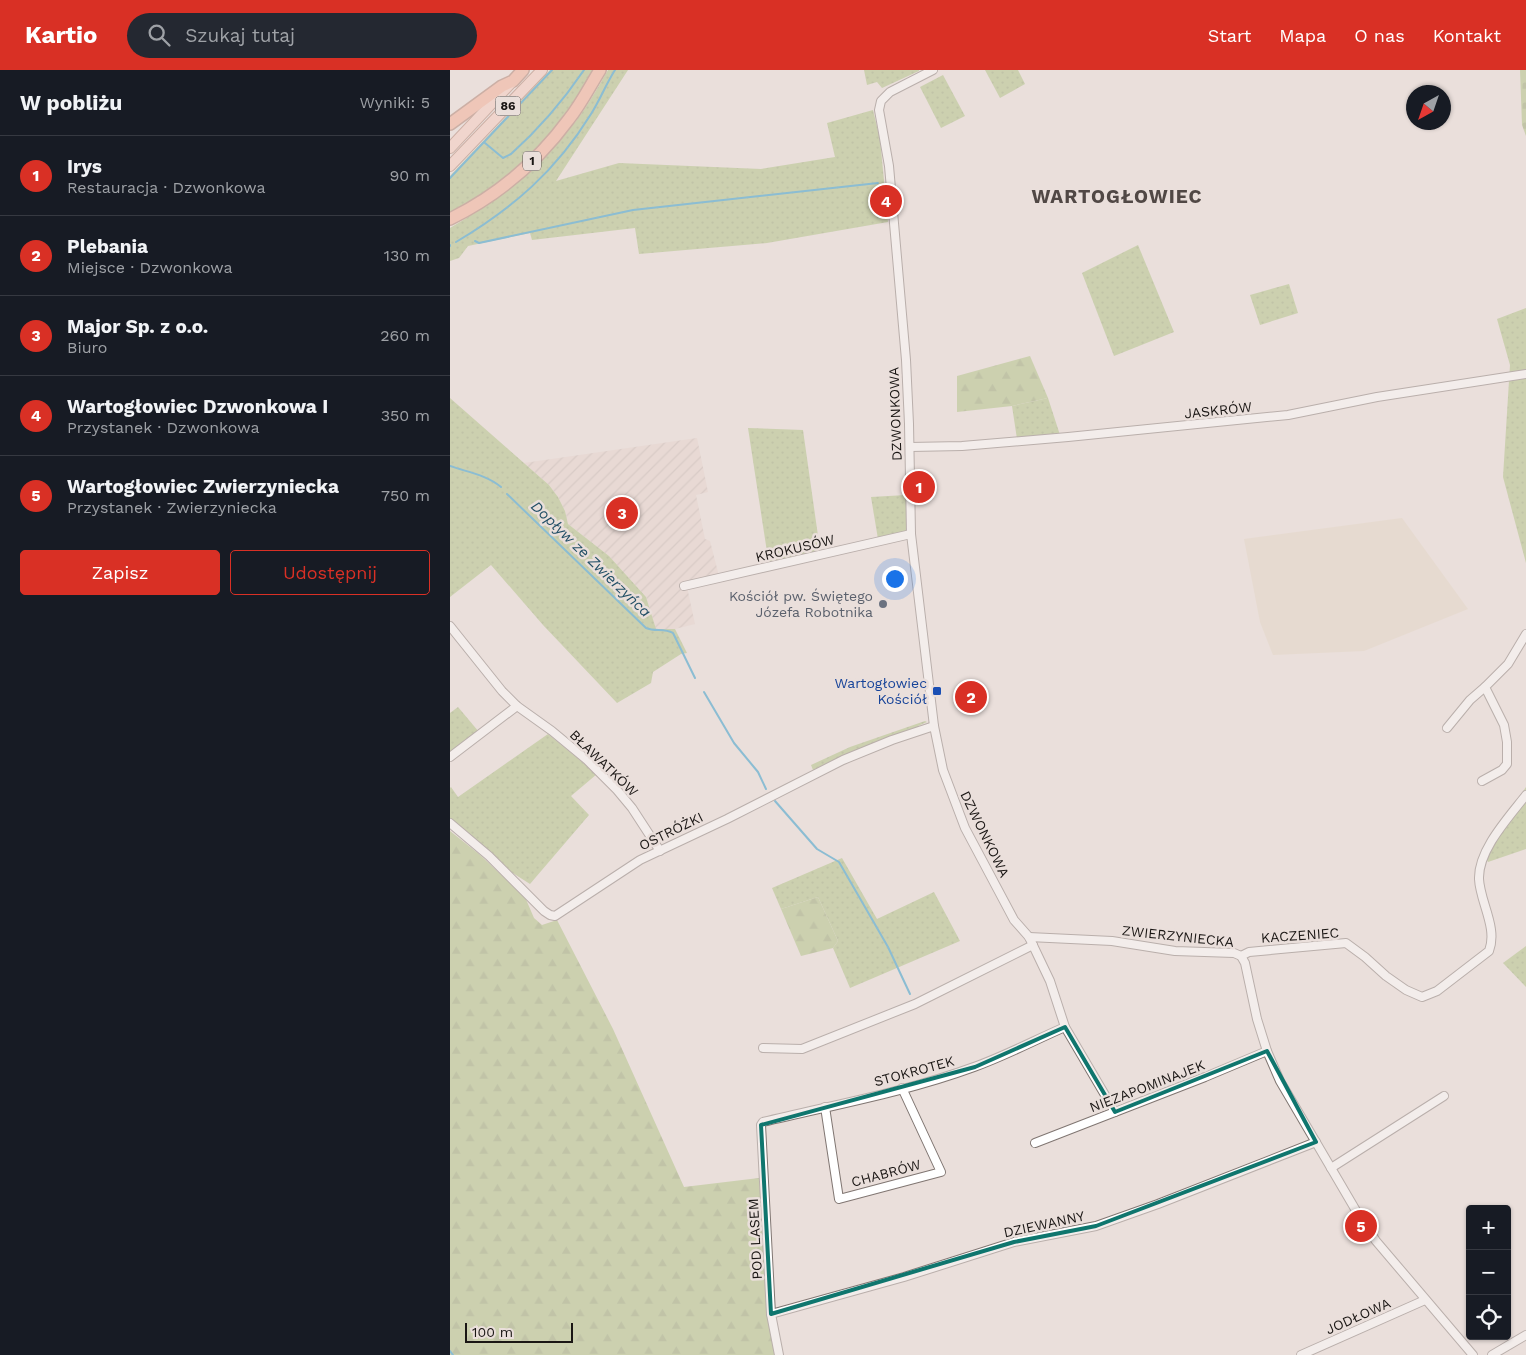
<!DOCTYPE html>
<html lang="pl">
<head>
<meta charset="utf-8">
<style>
  :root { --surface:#171b24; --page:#242831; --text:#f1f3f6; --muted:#9ea1a6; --line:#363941; --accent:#d93025 }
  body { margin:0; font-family:"Work Sans",sans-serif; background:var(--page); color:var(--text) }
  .controls { position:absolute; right:15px; bottom:15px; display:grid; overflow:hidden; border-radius:5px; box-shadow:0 1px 4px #0004 }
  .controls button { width:45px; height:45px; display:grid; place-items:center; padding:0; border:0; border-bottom:1px solid var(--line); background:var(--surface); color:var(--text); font:25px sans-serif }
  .compass { position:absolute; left:956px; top:15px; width:45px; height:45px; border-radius:50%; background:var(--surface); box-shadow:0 1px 4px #0004; rotate:220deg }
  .scale { position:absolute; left:15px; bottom:12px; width:108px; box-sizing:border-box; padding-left:5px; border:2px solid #1a1614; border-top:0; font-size:14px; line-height:18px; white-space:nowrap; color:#1a1614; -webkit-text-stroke:4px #eadfdb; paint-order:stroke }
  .you { position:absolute; left:444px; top:508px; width:18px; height:18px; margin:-12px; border:4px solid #fff; border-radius:50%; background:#1a73e8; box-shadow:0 0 0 8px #1a73e833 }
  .badge { display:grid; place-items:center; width:32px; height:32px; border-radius:50%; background:var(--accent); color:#fff; font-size:16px; font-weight:700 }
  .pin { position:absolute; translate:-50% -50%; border:2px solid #fff; box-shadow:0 1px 5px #0006 }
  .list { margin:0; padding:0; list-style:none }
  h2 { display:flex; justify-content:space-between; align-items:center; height:65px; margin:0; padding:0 20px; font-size:21px }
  h2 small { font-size:16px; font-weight:400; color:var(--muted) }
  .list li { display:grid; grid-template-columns:32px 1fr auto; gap:15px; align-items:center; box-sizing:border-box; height:80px; padding:0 20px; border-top:1px solid var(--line) }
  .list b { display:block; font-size:19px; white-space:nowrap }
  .list p { margin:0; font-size:16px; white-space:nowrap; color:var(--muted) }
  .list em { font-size:16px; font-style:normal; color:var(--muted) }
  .actions { display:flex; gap:10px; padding:15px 20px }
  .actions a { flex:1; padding:11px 0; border:1px solid var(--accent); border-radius:5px; text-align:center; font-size:18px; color:var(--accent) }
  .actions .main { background:var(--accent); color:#fff }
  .icon { flex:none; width:28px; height:28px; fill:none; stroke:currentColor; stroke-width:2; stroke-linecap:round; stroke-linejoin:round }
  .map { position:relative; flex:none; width:1076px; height:1285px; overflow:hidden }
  header { display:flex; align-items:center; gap:30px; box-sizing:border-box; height:70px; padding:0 25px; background:var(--accent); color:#fff }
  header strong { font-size:24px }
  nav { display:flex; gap:28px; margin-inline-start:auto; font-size:18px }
  .search { width:350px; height:45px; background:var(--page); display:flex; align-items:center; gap:12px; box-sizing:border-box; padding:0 18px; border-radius:28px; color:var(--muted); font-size:19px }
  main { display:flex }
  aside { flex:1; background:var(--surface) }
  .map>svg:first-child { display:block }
  .commercial { fill:#e3d6c3 }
  .industrial { fill:url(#industrial-furrows) }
  .grass { fill:url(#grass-dots) }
  .forest { fill:url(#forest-firs) }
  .cemetery { fill:url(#cemetery-stones) }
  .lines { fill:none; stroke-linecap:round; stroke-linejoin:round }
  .stream { stroke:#1a94c9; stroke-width:2 }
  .minor-casing { stroke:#807672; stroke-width:10 }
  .major-casing { stroke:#a87664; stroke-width:12 }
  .highway-casing { stroke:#a87664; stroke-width:14 }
  .minor { stroke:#fff; stroke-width:8 }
  .major { stroke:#f9cbbc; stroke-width:10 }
  .highway { stroke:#f5a98f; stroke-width:11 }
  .marked { fill:none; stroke:#0f766e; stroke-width:4; stroke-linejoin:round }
  .worship-dot { fill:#6b7280; stroke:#eadfdb; stroke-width:2 }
  .transit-dot { fill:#1a4fb4; stroke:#eadfdb; stroke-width:2 }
  .labels { text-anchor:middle; stroke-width:5; stroke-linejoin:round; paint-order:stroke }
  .shield { fill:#eadfdb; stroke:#585250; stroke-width:1 }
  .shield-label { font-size:12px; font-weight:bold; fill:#1a1614 }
  .street-label { font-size:14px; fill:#1a1614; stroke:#eadfdb }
  .worship-label { font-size:14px; fill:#5b616d; stroke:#eadfdb; text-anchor:end }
  .transit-label { font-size:14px; fill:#164399; stroke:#eadfdb; text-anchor:end }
  .water-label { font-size:15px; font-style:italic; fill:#224f66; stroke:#eadfdb }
  .district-label { font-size:19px; font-weight:bold; letter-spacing:1px; fill:#514845; stroke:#eadfdb }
</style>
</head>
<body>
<header>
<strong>Kartio</strong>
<div class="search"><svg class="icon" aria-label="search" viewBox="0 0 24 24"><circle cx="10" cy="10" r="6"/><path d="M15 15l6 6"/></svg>Szukaj tutaj</div>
<nav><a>Start</a><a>Mapa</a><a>O nas</a><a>Kontakt</a></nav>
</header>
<main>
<aside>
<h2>W pobliżu<small>Wyniki: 5</small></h2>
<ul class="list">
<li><span class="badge">1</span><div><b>Irys</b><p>Restauracja · Dzwonkowa</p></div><em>90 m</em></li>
<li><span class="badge">2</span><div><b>Plebania</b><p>Miejsce · Dzwonkowa</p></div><em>130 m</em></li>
<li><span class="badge">3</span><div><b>Major Sp. z o.o.</b><p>Biuro</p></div><em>260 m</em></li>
<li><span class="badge">4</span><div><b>Wartogłowiec Dzwonkowa I</b><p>Przystanek · Dzwonkowa</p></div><em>350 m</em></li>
<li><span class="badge">5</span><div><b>Wartogłowiec Zwierzyniecka</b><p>Przystanek · Zwierzyniecka</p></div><em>750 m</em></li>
</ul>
<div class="actions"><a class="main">Zapisz</a><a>Udostępnij</a></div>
</aside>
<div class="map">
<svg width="1076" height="1285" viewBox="0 0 1076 1285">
  <defs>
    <pattern id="industrial-furrows" width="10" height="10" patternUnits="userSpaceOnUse" patternTransform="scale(1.25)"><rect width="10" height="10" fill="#e6d3cc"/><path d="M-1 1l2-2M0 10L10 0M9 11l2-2" fill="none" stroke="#c5b4ae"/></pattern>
    <pattern id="grass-dots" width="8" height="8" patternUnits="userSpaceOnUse" patternTransform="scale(1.25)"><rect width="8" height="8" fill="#a8bf7b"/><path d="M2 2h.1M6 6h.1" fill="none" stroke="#90a369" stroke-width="1.8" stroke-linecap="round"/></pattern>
    <pattern id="forest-firs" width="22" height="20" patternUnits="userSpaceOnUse" patternTransform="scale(1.25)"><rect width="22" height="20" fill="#a8bf7b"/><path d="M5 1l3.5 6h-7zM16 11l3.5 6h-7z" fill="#90a369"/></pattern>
    <pattern id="cemetery-stones" width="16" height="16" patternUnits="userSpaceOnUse" patternTransform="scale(1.25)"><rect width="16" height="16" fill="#a8bf7b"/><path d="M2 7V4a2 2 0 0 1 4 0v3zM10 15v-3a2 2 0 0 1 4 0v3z" fill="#90a369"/></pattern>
  </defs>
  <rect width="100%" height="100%" fill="#eadfdb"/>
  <!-- commercial -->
  <polygon class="commercial" points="952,448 1018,539 914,581 823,585 810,552 794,469"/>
  <!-- industrial -->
  <polygon class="industrial" points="247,368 258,422 246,425 255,469 260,471 270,510 237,517 245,554 225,559 206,560 196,527 159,486 118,454 115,441 108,427 99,415 74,393"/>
  <!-- grass -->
  <g class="grass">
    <path d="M100 0H145C134 16 125 32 113 48 84 88 43 119 0 143V106Z"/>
    <path d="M158 0H178L106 111 169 93 311 99 385 87 377 53 423 40 430 69 438 152 317 173 189 184 185 158 82 170 80 163 18 176 9 188 0 191V158C45 132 85 101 118 61 134 42 146 21 158 0Z"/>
    <polygon points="414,0 469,0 469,1 432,18 427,12 417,15"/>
    <polygon points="535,0 568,0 575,14 550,28"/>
    <polygon points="493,5 515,46 491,58 470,17"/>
    <polygon points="688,175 724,262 664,286 632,203"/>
    <polygon points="839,214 848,243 810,255 800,225"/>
    <polygon points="1076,238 1076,493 1053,407 1060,295 1047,249"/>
    <polygon points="0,328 99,415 108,427 115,441 118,454 159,486 196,527 206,559 225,559 237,583 231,584 203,602 201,613 167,633 93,555 41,495 0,527"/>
    <polygon points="598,328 610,365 567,369 562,336"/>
    <polygon points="298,358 353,360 370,480 319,495"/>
    <polygon points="456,425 456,462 428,469 421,427"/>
    <polygon points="8,637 29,662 0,683 0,643"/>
    <polygon points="475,651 477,652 468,656 469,658 401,682 363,700 361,695 400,677"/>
    <polygon points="98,664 147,704 121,726 139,745 80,814 58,800 0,752 0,718 1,717 8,727"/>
    <polygon points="1076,717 1076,779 1038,792 1032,782"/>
    <polygon points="392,788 427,849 484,822 510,871 400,918 383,878 388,871 368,827 331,839 322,818"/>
    <polygon points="1076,876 1076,917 1053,893"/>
  </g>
  <!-- forest -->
  <g class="forest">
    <polygon points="580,286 598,328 562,336 507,342 507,306"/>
    <polygon points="0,761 29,784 75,827 84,848 92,855 107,850 163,959 234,1117 309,1108 319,1244 326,1285 0,1285"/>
    <polygon points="368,827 388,871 383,878 351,886 331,839"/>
  </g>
  <!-- cemetery -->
  <polygon class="cemetery" points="1070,0 1076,0 1076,66 1072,55"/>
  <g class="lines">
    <!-- stream -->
    <g class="stream">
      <path d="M35 73 53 88 61 84C89 59 113 31 134 0"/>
      <polyline points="0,108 102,0"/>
      <polyline points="25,171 29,173 183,140 428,113"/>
      <path d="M6 172C63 138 106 101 141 44 150 30 156 14 165 0"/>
      <polyline points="0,176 0,175"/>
      <path d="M0 396C17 402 37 405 51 417"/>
      <path d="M57 424 196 558C205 562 214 558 223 563L245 608"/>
      <polyline points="254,622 284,673 308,702 316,719"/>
      <polyline points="325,731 367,779 389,792 438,877 460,924"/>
      <polyline points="0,1281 3,1285"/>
    </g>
    <defs>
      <g id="minor">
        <polyline points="483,0 440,22 431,31 429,40 439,96 456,290 459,354 461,464 484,656 493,700 515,758 564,850 579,867 600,911 615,957 665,1042"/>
        <polyline points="460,377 512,376 618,367 838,345 927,327 1076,304"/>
        <polyline points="234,516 461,464"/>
        <polyline points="0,556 52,621 67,636 102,661 137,690 167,720 182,738 210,781"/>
        <polyline points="997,658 1020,630 1035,617"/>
        <polyline points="0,687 67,636"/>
        <polyline points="1032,711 1052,700 1057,694 1057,672 1054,655 1035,617 1058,594 1076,564"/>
        <polyline points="0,753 39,786 94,841 100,845 105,846 190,790 277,749 393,690 442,670 484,656"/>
        <polyline points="579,867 662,871 725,881 784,883 791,886 795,893 807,949 817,981 830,1011 908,1144 926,1171 1023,1285"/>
        <path d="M791 886 799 882 896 873 915 887 936 906 956 920 972 927 987 921 1039 881C1048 858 1030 832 1029 809 1028 780 1059 747 1076 725"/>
        <polyline points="313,978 352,979 465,934 583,875"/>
        <polyline points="375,1037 389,1129 491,1102 452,1018"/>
        <polyline points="585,1073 755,1007 817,981"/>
        <polyline points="881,1098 994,1026"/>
        <polyline points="321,1244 454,1207 564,1172 646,1156 708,1134 866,1072"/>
        <path d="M329 1285 321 1244 311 1055 313 1052C383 1035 456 1022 524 997 555 986 585 970 615 957"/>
        <polyline points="851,1285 975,1230"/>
        <polyline points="1042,1285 1076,1265"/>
      </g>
      <g id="major">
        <polyline points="0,78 61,13"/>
        <polyline points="0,96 92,0"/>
      </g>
      <g id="highway">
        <polyline points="0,54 52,16 63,11 73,0"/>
        <path d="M0 149C47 126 88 91 119 49 131 34 140 16 150 0"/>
      </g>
    </defs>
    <!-- minor casing -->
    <use href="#minor" class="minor-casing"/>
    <!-- major casing -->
    <use href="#major" class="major-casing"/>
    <!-- highway casing -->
    <use href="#highway" class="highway-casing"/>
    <!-- minor -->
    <use href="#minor" class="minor"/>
    <!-- major -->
    <use href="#major" class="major"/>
    <!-- highway -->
    <use href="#highway" class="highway"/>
  </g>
  <!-- marked area -->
  <path d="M0 0H1076V1285H0ZM615 957 665 1042 817 981 866 1072 646 1156 564 1172 321 1244 311 1055 525 997Z" fill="#eadfdb" fill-opacity=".55" fill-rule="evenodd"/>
  <path class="marked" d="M615 957 665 1042 817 981 866 1072 646 1156 564 1172 321 1244 311 1055 525 997Z"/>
  <!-- markers -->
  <circle class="worship-dot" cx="433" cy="534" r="5"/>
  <rect class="transit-dot" x="482" y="616" width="10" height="10" rx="2.5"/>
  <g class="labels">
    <!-- shield labels -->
    <g class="shield">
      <rect x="45.5" y="26.5" width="25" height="19" rx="4"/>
      <rect x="73" y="81.5" width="18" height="19" rx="4"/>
    </g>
    <g class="shield-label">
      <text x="58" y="40">86</text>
      <text x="82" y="95">1</text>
    </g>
    <!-- street labels -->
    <g class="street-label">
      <text transform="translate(768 340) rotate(-6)" y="5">JASKRÓW</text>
      <text transform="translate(445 344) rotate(-92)" y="5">DZWONKOWA</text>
      <text transform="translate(345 478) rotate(-13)" y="5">KROKUSÓW</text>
      <text transform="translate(154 693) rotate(44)" y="5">BŁAWATKÓW</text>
      <text transform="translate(221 761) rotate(-26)" y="5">OSTRÓŻKI</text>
      <text transform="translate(535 764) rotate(64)" y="5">DZWONKOWA</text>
      <text transform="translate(850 865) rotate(-4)" y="5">KACZENIEC</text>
      <text transform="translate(728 866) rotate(6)" y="5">ZWIERZYNIECKA</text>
      <text transform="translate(464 1001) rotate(-15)" y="5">STOKROTEK</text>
      <text transform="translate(697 1016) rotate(-21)" y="5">NIEZAPOMINAJEK</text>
      <text transform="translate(436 1103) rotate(-15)" y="5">CHABRÓW</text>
      <text transform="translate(594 1154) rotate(-12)" y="5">DZIEWANNY</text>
      <text transform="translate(305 1169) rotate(-93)" y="5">POD LASEM</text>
      <text transform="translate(908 1246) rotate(-24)" y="5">JODŁOWA</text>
    </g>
    <!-- worship labels -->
    <g class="worship-label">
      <text x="423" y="531">Kościół pw. Świętego<tspan x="423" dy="16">Józefa Robotnika</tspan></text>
    </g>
    <!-- transit labels -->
    <g class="transit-label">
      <text x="477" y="618">Wartogłowiec<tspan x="477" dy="16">Kościół</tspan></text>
    </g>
    <!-- water labels -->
    <g class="water-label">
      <text transform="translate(141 489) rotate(44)" y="5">Dopływ ze Zwierzyńca</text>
    </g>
    <!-- district labels -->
    <g class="district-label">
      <text x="667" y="133">WARTOGŁOWIEC</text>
    </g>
  </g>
</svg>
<div class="controls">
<button>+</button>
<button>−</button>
<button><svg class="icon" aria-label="locate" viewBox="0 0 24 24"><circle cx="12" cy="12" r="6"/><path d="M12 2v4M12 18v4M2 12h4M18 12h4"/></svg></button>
</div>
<svg class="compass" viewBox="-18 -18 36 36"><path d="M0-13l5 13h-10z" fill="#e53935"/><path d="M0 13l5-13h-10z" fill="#9ea1a6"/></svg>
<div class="scale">100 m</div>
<div class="you"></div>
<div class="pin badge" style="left:469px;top:417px">1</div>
<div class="pin badge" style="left:521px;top:627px">2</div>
<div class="pin badge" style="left:172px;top:443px">3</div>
<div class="pin badge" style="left:436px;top:131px">4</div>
<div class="pin badge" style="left:911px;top:1156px">5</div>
</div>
</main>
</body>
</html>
